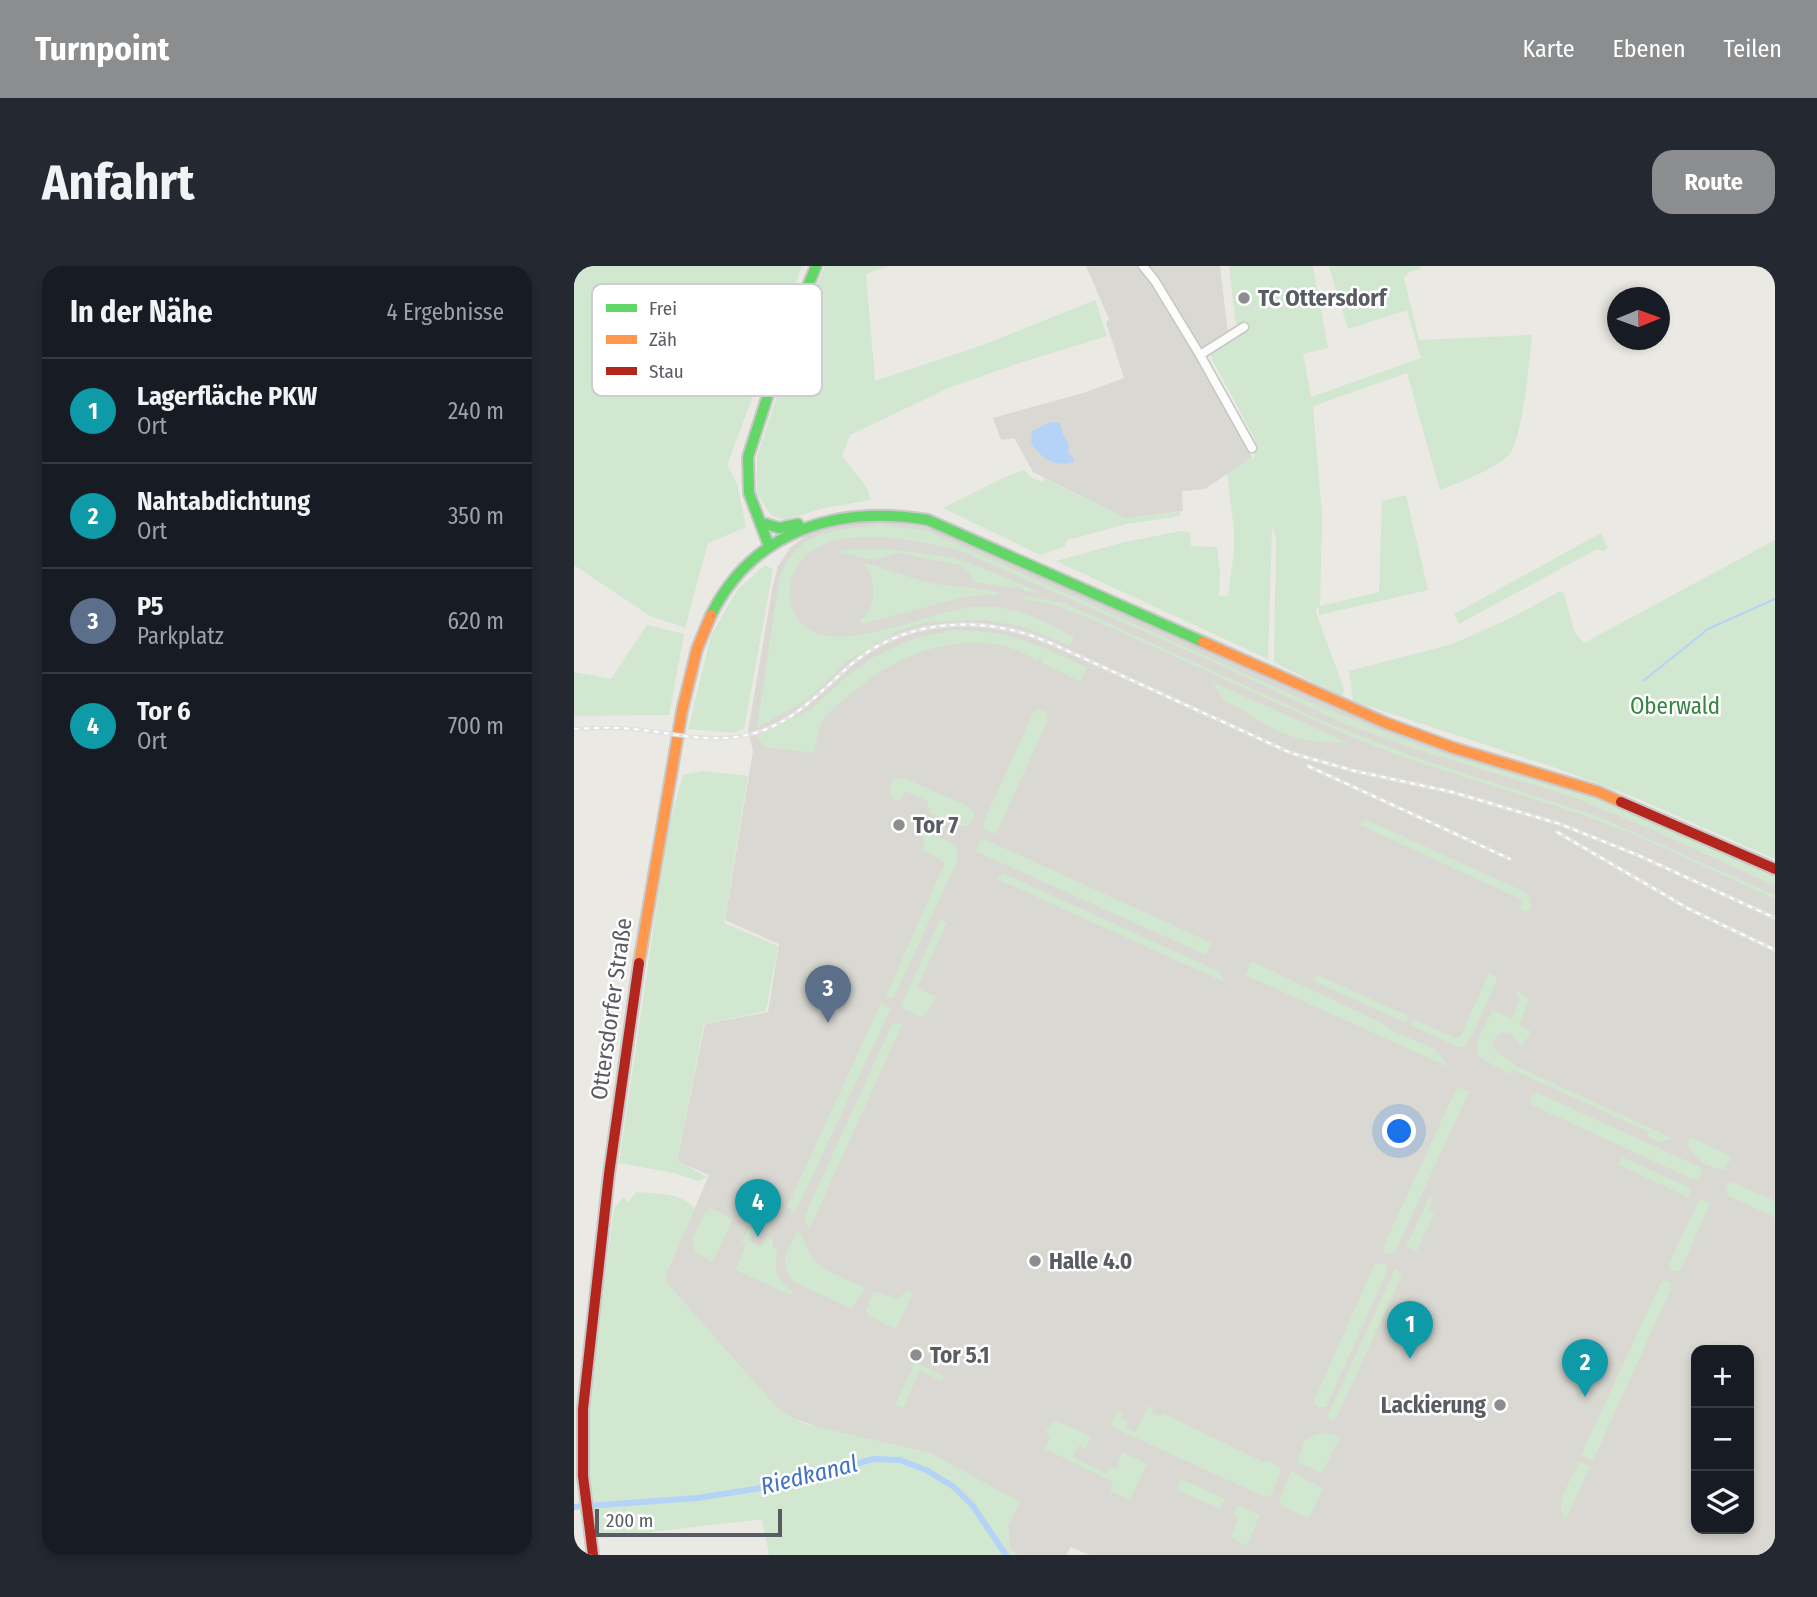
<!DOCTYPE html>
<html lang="de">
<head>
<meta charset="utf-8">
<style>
  :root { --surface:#171b24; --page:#242831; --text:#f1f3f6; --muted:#9ea1a6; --line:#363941; --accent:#8c8d8f }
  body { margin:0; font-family:"Fira Sans Condensed",sans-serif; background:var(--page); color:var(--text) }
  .controls { position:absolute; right:21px; bottom:21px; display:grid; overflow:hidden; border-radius:14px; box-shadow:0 4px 10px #0003 }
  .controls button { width:63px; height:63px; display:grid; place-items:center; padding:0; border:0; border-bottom:2px solid var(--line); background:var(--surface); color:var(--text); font:35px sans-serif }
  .compass { position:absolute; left:1033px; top:21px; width:63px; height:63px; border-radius:50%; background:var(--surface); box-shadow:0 4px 10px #0003; rotate:89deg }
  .scale { position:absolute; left:21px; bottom:18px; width:187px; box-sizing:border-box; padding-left:7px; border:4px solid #595c62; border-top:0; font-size:19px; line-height:24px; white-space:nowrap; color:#595c62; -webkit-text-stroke:5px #fff; paint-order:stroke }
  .you { position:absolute; left:826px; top:866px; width:24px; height:24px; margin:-18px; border:5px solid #fff; border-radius:50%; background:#1a73e8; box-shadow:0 0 0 10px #1a73e833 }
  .badge { display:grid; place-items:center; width:46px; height:46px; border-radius:50%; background:var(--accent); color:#fff; font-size:23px; font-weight:700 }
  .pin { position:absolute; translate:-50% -58px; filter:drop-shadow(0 2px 4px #0008) }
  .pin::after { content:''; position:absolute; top:37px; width:24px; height:21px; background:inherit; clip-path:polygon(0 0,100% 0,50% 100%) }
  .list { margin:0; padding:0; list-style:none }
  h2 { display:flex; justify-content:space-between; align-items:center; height:91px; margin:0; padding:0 28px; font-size:30px }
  h2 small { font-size:23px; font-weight:400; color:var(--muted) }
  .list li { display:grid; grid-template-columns:46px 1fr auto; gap:21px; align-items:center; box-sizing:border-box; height:105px; padding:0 28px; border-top:2px solid var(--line) }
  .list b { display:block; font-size:26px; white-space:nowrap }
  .list p { margin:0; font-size:23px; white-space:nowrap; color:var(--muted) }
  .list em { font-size:23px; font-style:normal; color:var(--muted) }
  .icon { flex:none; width:38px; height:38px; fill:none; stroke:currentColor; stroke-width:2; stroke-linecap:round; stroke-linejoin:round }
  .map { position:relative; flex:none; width:1201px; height:1289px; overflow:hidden; border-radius:21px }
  header { display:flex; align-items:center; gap:42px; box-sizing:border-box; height:98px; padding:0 35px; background:var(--accent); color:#fff }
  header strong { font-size:33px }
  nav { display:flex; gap:38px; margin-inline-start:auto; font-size:24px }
  .intro { display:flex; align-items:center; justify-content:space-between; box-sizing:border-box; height:168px; padding:0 42px }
  h1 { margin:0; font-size:49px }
  .button { padding:18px 32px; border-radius:21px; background:var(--accent); color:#fff; font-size:24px; font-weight:700 }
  main { display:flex; gap:42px; padding:0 42px }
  aside { flex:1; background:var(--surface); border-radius:21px; box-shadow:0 4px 10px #0003 }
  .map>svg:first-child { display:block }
  .industrial { fill:#d9d8d3; fill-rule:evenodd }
  .green { fill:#d1e7d0 }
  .water { fill:#b5d3f7 }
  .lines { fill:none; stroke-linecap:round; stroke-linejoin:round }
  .stream { stroke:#b5d3f7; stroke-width:2 }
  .canal { stroke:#b5d3f7; stroke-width:6 }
  .street-casing { stroke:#c6c7c5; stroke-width:11 }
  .fast-casing { stroke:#c7c8c7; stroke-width:14 }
  .slow-casing { stroke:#c7c8c7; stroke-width:14 }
  .jam-casing { stroke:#c7c8c7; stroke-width:14 }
  .street { stroke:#fcfcfb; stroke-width:8 }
  .fast { stroke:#63d668; stroke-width:10 }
  .slow { stroke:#ff974d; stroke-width:10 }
  .jam { stroke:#b3261e; stroke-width:10 }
  .rail-casing { stroke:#e2e2e1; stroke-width:4.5 }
  .rail { stroke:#fff; stroke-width:2; stroke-dasharray:5; stroke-linecap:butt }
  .poi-dot { fill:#8c8d8f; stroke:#fff; stroke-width:2.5 }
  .labels { text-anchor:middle; stroke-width:5; stroke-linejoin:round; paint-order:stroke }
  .poi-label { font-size:23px; font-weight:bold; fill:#595c62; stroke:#fff; text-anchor:start }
  .park-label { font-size:23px; fill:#348641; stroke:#fff }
  .street-label { font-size:23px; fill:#595c62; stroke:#fff }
  .water-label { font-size:24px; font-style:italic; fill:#3f71c4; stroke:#fff }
  .key { fill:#fff; stroke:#cdced0; stroke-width:2 }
  .key-label { font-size:19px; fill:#595c62 }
</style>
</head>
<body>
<header>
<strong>Turnpoint</strong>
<nav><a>Karte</a><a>Ebenen</a><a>Teilen</a></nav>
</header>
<div class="intro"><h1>Anfahrt</h1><a class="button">Route</a></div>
<main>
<aside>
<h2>In der Nähe<small>4 Ergebnisse</small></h2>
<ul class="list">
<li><span class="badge" style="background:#0f9aa8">1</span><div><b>Lagerfläche PKW</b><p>Ort</p></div><em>240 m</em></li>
<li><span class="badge" style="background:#0f9aa8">2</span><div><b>Nahtabdichtung</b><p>Ort</p></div><em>350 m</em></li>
<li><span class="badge" style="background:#5c6f8a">3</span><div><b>P5</b><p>Parkplatz</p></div><em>620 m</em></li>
<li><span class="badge" style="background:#0f9aa8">4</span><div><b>Tor 6</b><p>Ort</p></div><em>700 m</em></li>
</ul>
</aside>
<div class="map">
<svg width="1201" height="1289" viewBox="0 0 1201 1289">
  <rect width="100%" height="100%" fill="#eae9e3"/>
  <!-- industrial -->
  <g class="industrial">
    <polygon points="512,0 646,0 654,68 621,90 678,191 631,223 608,225 609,245 551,252 459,206 440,172 427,174 419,152 509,127 550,112 532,56 535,53"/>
    <path d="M312 253 374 266 772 447 850 477 1055 542 1201 608V1289H515L497 1281 492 1289H444L436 1283 434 1260 445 1235 216 1151 204 1143 96 1021 91 1013 92 1008 135 909 103 895 131 758 194 746 205 678 151 654 179 485 174 465 199 319 204 300 216 282 231 270 245 263 272 257ZM1122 1084H1175V1263H1122Z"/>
  </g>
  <!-- green -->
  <g class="green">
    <polygon points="0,0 228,0 153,199 163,218 172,261 134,277 111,362 76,350 0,299"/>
    <polygon points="251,0 315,0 292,8 301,115 409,79 521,34 533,70 442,98 372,123 276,169 268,190 294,223 296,234 246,243 211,254 198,250 183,228 183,191 226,60"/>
    <path d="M655 0H739L754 82 729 88 737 131 847 92 833 44 774 63 755 0H847V2L834 7 830 12 845 74 958 69C956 91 948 178 934 190 915 206 888 215 866 224L833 107 739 140 748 249 746 340 805 326 808 235 832 229 854 324 745 349V341L741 344 770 423 768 431 700 396 702 271 698 263 694 393 482 295 551 276 608 265 616 266 617 280 643 281 646 308 645 330H654L660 286V262L653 208 678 191 680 193 682 176 635 87 668 69 662 59Z"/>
    <polygon points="450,204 458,212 468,216 470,212 551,252 606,246 606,250 553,258 493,274 491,280 466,289 369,242 431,211"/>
    <path d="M307 259 354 265 717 428 797 461 861 485 1032 536 1201 611V620L1083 566 996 530 844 484 771 458 648 400 387 285C344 274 250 253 222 302 215 315 214 329 219 343 241 405 355 343 400 341 442 338 464 353 500 371L496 380 450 361 410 354 353 356 324 365 276 393 233 434 183 462 205 313C225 262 260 264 307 259Z"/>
    <polygon points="1027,267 1034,282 1030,285 1023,283 885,358 880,348"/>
    <polygon points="1201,274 1201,593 1060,531 982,502 779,435 775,405 879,378 939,351 986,325 990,327 1000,365 1010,377"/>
    <polygon points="315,283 376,291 406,301 467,327 451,325 445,320 438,322 400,316 393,304 386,299 323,287 301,294 266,287 268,284"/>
    <path d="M292 297C321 305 349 318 378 320 395 322 412 322 428 328L390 331 288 358 286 355C304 338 303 317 290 298Z"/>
    <polygon points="191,299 199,303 170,463 161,467 114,463 137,370 163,324"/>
    <polygon points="451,330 490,337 751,456 843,492 1021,549 1201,629 1201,633 1059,568 1006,548 831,492 780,472 520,354 480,339 448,333"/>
    <polygon points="73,359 110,368 95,449 0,450 0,406 37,413"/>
    <path d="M379 364C435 364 465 379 513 401L507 416 468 397 469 393 466 391 464 395C455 390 444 384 434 381 375 366 314 393 271 433 265 438 257 444 251 451 244 460 242 475 241 487L190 481 183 470 237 443 273 410 298 392 338 373Z"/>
    <path d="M638 416 775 477C725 476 711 473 669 444 663 440 654 438 650 434 645 429 643 422 638 416Z"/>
    <polygon points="463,444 471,445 474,449 473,456 422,568 411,564 409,559 411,553 459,447"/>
    <polygon points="129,505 174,510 150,657 204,680 192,745 130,758 103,895 133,911 125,915 100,907 45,897 94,563 109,509"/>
    <polygon points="325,512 332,513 396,541 400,546 399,555 393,560 385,560 356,547 353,535 331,525 326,535 318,532 315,522 319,513"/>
    <polygon points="791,553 949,625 955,629 957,641 954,646 946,643 948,634 784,558"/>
    <polygon points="350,565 380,578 383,582 383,596 319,733 312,730 371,596 348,584 351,577 347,570"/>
    <polygon points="408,572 638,677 632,689 401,585"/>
    <polygon points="429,607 644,705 649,711 650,716 423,613"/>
    <polygon points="366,653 373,657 343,722 362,731 353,748 347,751 328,742 328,738"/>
    <polygon points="677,695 812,759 814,763 861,783 875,801 671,709"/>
    <polygon points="915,707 921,710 923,714 899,768 891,780 884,781 836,759 839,753 882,772 886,771"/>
    <polygon points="743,709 835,750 832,757 740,715"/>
    <path d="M945 725 955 733 945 760 957 765 948 781 937 767C926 765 920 769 919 780L923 786 944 801 1098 872C1089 879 1082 874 1073 870L1075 866 939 804 936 808 905 791C898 777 912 758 919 744L938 753 946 732 941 729Z"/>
    <polygon points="307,737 317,742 221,947 213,941"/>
    <polygon points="322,757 328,759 235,964 231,955 231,949 318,758"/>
    <polygon points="883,821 895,826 821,986 813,988 810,986 809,981"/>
    <polygon points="964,827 1126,901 1129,907 1124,913 1118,913 958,839 956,835 959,829"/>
    <path d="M1116 871 1158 891 1151 903C1136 905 1120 892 1114 879Z"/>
    <polygon points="1048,891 1114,921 1116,925 1116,932 1045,899"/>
    <polygon points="1158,916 1201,935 1201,951 1154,930 1151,921"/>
    <path d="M62 926C80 928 110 926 120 943L92 1008 93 1017 204 1143 217 1151 231 1158 357 1187 446 1236 434 1261 436 1283 444 1289H195L188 1253 27 1272 21 1271 12 1189 14 1134 40 943 49 931 54 936Z"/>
    <polygon points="855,932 859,933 854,944 860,948 843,985 832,980"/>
    <polygon points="1126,932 1136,938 1108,1001 1105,1005 1097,1005 1095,997"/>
    <polygon points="137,942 159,953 139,996 121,986 118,973 132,945"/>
    <path d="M176 961 182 963 176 975 187 981 193 971 199 972 198 981 204 984C199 1001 202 1016 219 1025L217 1029 161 1004 172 979 168 976Z"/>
    <path d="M224 964C231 972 232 985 240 994 252 1007 275 1014 291 1022L279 1042 273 1041 219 1015C203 998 214 982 224 964Z"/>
    <polygon points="801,997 811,998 813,1006 752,1141 745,1141 739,1137"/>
    <polygon points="823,1004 828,1009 763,1151 757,1155 754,1153 754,1149 820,1005"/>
    <polygon points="1092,1014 1097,1018 1097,1023 1019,1195 1007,1189 1087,1016"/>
    <polygon points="333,1024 339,1027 322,1063 295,1050 292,1046 299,1025 324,1033"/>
    <polygon points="341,1096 370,1110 368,1115 346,1105 329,1142 321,1138"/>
    <polygon points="574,1140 579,1142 578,1147 586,1150 589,1147 689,1196 693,1195 706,1201 707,1206 697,1229 691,1231 536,1160 543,1145 549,1148 547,1153 554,1156 552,1162 562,1166"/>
    <polygon points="483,1155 517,1170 512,1183 504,1180 499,1191 532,1207 535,1201 542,1204 548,1186 573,1198 556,1234 536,1225 539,1217 537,1215 471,1183 476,1172 472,1164 477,1161 476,1157"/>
    <polygon points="748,1166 766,1171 748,1207 723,1196 731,1174"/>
    <path d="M1005 1196 1016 1200 994 1250 990 1253C981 1234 997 1214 1005 1196Z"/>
    <polygon points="717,1205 749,1223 735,1252 708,1240 705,1235"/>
    <polygon points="607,1213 651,1233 646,1243 605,1225 604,1220"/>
    <polygon points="663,1239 686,1249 673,1280 657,1271 664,1251 659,1249"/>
  </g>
  <!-- water -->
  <path class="water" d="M476 156 486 157 490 171 495 178 494 187 500 192 499 196C480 202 467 192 457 177L458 165Z"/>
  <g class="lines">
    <!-- stream -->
    <polyline class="stream" points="1069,415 1134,363 1201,333"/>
    <!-- canal -->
    <polyline class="canal" points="0,1241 123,1232 212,1218 299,1193 326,1194 352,1204 380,1221 399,1240 432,1289"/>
    <defs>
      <g id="street">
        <polyline points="569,0 581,15 626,89 678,182"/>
        <polyline points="626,89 670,61"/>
      </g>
      <g id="fast">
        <polyline points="192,258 205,262 224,258"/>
        <polyline points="195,280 175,227 174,191 210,79 242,0"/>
        <path d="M137 349C180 263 265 239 354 254L629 376"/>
      </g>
      <g id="slow">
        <polyline points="629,376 812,457 880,482 1025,526 1047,536"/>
        <polyline points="65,697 108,445 123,383 137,349"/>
      </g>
      <g id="jam">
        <polyline points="1047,536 1201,603"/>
        <polyline points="19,1289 9,1210 9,1143 35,908 65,697"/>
      </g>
    </defs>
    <!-- street casing -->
    <use href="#street" class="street-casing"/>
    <!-- fast casing -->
    <use href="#fast" class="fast-casing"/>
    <!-- slow casing -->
    <use href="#slow" class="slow-casing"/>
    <!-- jam casing -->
    <use href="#jam" class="jam-casing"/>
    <!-- street -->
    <use href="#street" class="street"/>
    <!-- fast -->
    <use href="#fast" class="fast"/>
    <!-- slow -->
    <use href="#slow" class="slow"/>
    <!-- jam -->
    <use href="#jam" class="jam"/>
    <defs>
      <g id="rail">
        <path d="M0 463C20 462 39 461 59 463 100 467 140 479 181 467 219 456 243 429 272 403 327 352 406 348 472 375L717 487 781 505 878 526 986 558 1066 590 1201 652"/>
        <polyline points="734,500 936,593"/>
        <polyline points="983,566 1115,643 1201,684"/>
      </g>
    </defs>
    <!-- rail casing -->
    <use href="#rail" class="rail-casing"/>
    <!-- rail -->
    <use href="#rail" class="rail"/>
  </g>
  <!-- markers -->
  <g class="poi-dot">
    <circle cx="670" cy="32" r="7"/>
    <circle cx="325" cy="559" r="7"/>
    <circle cx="461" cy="995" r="7"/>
    <circle cx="342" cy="1089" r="7"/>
    <circle cx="926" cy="1139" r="7"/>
  </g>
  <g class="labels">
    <!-- poi labels -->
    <g class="poi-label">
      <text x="684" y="40">TC Ottersdorf</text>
      <text x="339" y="567">Tor 7</text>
      <text x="475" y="1003">Halle 4.0</text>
      <text x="356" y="1097">Tor 5.1</text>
      <text x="912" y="1147" text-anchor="end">Lackierung</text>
    </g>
    <!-- park labels -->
    <g class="park-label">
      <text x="1101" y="448">Oberwald</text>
    </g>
    <!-- street labels -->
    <g class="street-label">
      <text transform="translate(37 743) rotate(-82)" y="8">Ottersdorfer Straße</text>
    </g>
    <!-- water labels -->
    <g class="water-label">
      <text transform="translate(235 1209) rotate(-14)" y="8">Riedkanal</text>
    </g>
  </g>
  <!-- legend -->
  <rect x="18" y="18" width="230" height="112" rx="10" class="key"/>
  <rect x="32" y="38" width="31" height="8" fill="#63d668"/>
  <rect x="32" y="69" width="31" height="9" fill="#ff974d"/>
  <rect x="32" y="101" width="31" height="8" fill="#b3261e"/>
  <g class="key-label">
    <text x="75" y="49">Frei</text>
    <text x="75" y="80">Zäh</text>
    <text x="75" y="112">Stau</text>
  </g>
</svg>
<div class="controls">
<button>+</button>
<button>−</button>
<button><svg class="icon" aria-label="layers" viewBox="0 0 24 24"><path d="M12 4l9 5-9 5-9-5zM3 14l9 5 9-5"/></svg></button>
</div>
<svg class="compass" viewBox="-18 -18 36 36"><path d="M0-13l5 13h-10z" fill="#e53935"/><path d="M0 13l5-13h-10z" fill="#9ea1a6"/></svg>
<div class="scale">200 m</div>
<div class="you"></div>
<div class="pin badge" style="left:836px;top:1093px;background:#0f9aa8">1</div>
<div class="pin badge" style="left:1011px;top:1131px;background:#0f9aa8">2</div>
<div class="pin badge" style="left:254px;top:757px;background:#5c6f8a">3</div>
<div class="pin badge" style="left:184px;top:971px;background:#0f9aa8">4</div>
</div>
</main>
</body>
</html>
